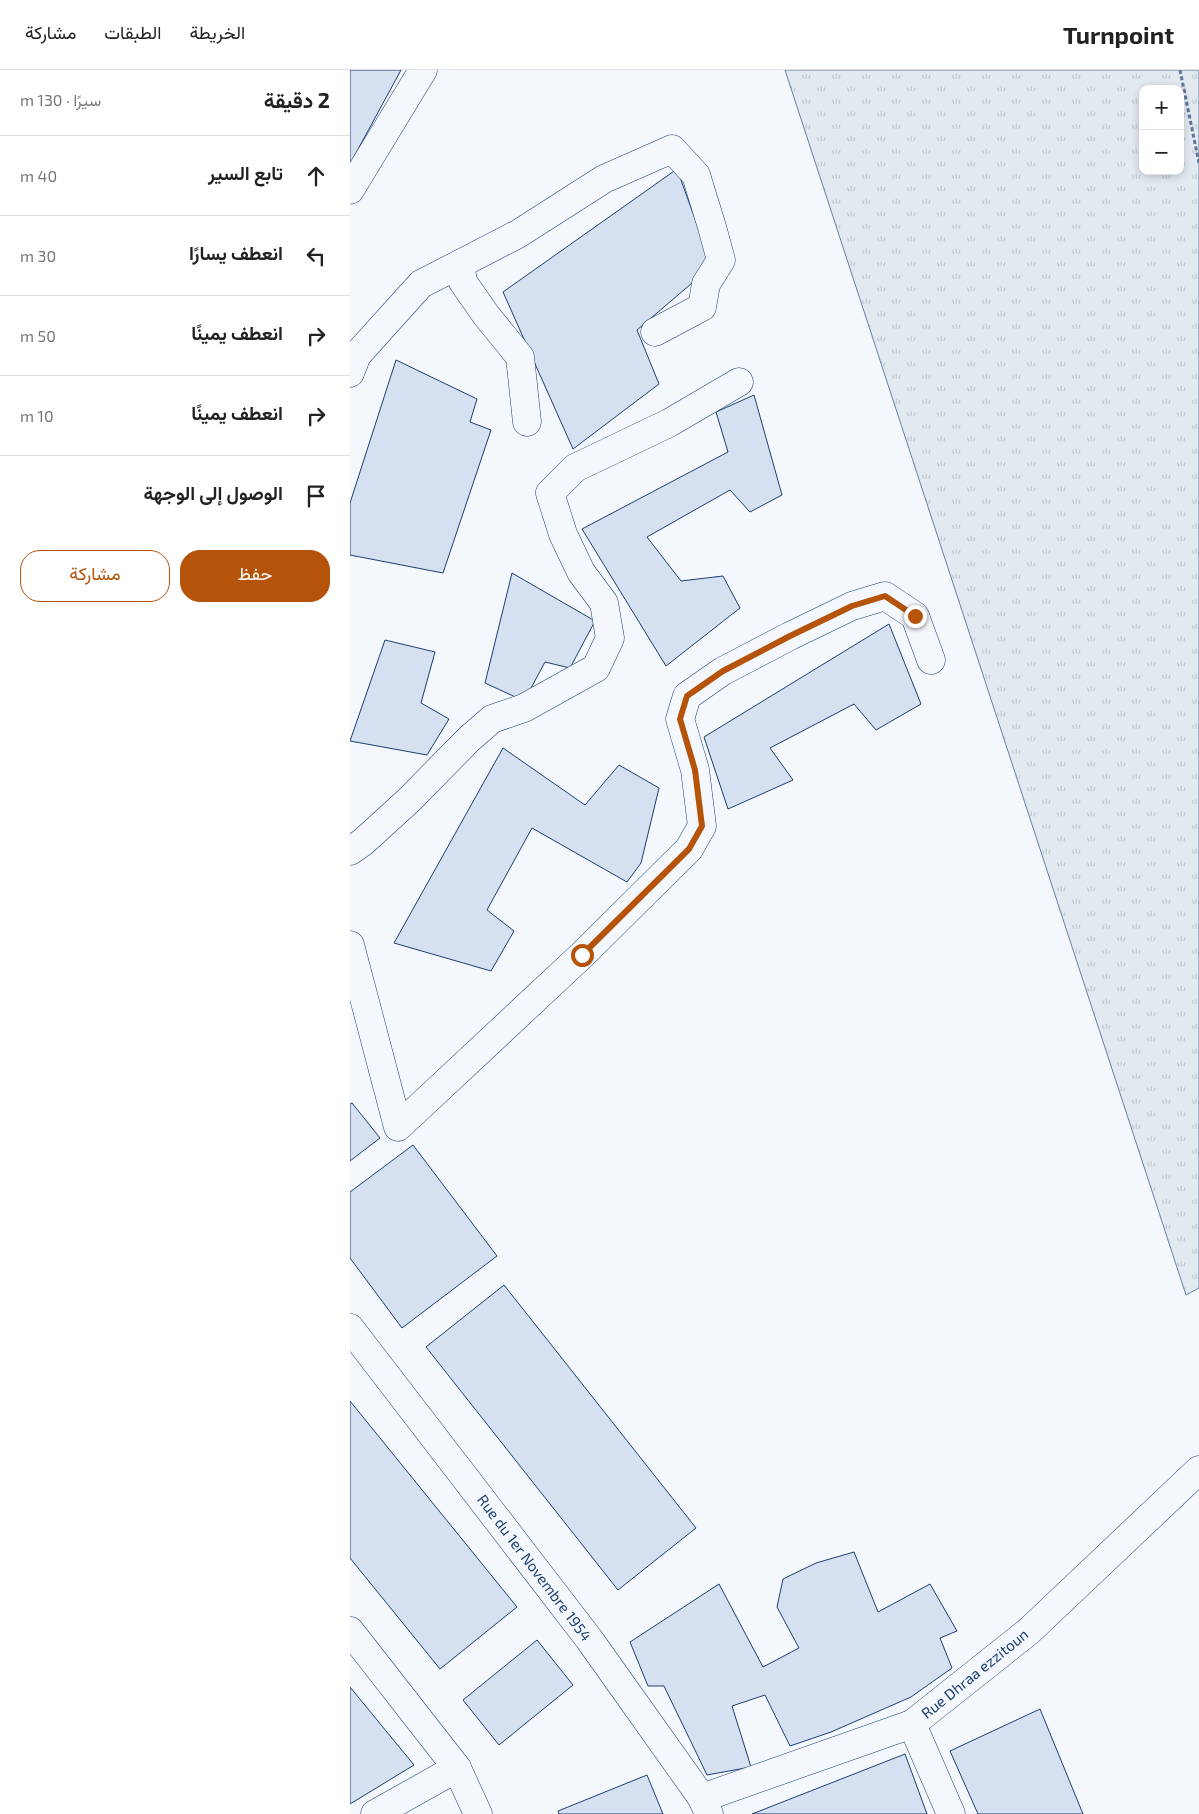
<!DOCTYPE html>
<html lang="ar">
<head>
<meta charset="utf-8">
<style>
  :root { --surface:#fff; --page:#f2f2f2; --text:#222; --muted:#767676; --line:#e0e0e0; --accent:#b45309 }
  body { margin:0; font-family:"Exo 2",Vazirmatn,sans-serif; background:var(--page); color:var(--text); direction:rtl }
  .controls { position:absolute; right:15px; top:15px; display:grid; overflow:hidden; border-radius:10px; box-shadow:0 2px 8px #0003 }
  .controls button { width:45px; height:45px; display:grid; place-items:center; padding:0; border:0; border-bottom:1px solid var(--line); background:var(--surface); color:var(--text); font:25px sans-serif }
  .stop { position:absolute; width:15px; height:15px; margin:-11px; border:4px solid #b45309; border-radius:50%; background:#fff }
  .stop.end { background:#b45309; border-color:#fff; box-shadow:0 1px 5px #0008 }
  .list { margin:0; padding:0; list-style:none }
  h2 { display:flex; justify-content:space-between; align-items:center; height:65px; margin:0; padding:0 20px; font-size:21px }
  h2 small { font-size:16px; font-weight:400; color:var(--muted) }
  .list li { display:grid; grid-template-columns:32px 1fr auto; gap:15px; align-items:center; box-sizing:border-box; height:80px; padding:0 20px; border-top:1px solid var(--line) }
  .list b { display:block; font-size:19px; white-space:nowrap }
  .list em { font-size:16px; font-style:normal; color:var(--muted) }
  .actions { display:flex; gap:10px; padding:15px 20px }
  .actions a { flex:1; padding:11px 0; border:1px solid var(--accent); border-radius:20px; text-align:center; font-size:18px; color:var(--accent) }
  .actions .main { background:var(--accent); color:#fff }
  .icon { flex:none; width:28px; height:28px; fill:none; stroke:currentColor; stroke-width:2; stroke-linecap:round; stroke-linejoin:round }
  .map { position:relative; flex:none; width:849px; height:1744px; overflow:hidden; direction:ltr }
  header { display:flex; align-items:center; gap:30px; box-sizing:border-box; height:70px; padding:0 25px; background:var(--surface); border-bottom:1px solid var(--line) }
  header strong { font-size:24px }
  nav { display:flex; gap:28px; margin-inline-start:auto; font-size:18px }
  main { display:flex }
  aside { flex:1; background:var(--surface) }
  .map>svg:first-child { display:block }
  .grass { fill:url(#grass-tufts); stroke:#687fa3; fill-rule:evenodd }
  .building { fill:#d5e0f0; stroke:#1d3f73 }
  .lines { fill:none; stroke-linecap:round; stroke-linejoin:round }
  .minor-casing { stroke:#1d3f73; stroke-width:29 }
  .major-casing { stroke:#1d3f73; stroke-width:29 }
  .path { stroke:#5e769c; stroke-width:3; stroke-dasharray:4 2.5; stroke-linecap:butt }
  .minor { stroke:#f4f7fb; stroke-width:28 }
  .major { stroke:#f4f7fb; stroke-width:28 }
  .route { stroke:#b45309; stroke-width:6 }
  .labels { text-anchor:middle; stroke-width:4; stroke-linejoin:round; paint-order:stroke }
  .street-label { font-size:15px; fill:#1d3f73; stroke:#f4f7fb }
</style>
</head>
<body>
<header>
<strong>Turnpoint</strong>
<nav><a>الخريطة</a><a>الطبقات</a><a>مشاركة</a></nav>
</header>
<main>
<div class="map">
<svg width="849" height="1744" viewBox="0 0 849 1744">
  <defs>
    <pattern id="grass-tufts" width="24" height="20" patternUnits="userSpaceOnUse" patternTransform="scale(1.25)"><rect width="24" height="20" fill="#e3e9f0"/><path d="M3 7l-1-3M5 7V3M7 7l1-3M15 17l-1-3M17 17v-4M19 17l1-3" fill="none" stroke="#c2c9d1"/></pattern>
  </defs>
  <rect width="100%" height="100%" fill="#f4f7fb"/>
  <!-- grass -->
  <path class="grass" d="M435 0H849V1218L836 1225ZM793 19H830V101H793Z"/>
  <!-- building -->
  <g class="building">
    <polygon points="0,0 51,0 0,94"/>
    <polygon points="327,99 362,196 287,260 309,314 223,379 153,222"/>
    <polygon points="46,290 127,329 120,352 141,360 93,503 0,485 0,433"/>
    <polygon points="404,325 432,425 400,442 380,420 297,467 331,511 373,506 390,538 316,596 232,459 378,382 366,342"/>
    <polygon points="162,503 245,551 220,598 195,592 174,631 135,613"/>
    <polygon points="539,554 571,634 526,660 504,634 420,678 443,710 378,739 354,667"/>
    <polygon points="35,570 85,582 71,633 99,649 77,685 0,671"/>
    <polygon points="153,678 235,735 269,695 309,718 291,793 277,812 182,758 137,840 164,861 141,901 44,873"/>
    <polygon points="2,1033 30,1068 0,1091 0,1034"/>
    <polygon points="63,1075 147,1186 52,1258 0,1188 0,1122"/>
    <polygon points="154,1215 346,1458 268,1520 76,1277"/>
    <polygon points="0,1331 167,1537 90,1599 0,1488"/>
    <polygon points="504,1482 528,1542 580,1514 607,1561 590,1568 602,1598 561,1627 481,1662 440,1676 415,1625 382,1636 401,1697 357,1705 314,1616 298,1616 280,1572 369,1514 413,1597 449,1578 427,1537 433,1509 466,1493"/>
    <polygon points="187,1570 223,1615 149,1675 113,1630"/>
    <polygon points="0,1617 64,1695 0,1734"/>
    <polygon points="690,1639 733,1744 628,1744 600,1681"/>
    <polygon points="555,1684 577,1744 402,1744"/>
    <polygon points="297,1705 313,1744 209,1744 208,1741"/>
  </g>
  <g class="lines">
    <defs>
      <g id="minor">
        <polyline points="0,120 73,0"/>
        <polyline points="110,194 113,212 136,245 170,287 177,352"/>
        <polyline points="0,303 7,285 71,214 168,164 254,109 322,79 346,105 362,157 371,190 356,214 352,237 305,262"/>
        <polyline points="0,781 13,772 59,730 119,669 142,649 174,638 246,598 260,568 254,533 231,502 213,464 200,423 225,398 319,353 389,312"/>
        <polyline points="0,875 48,1057 232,885 339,779 352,756 345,700 330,649 337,626 373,601 440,566 502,536 535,526 565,546 581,590"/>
        <polyline points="0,1561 107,1698 128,1744"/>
        <polyline points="562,1654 601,1744"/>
        <polyline points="25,1744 107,1698"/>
      </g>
      <g id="major">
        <polyline points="0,1258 239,1569 352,1728 359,1744"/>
        <polyline points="352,1728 562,1654 679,1561 849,1400"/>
      </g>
    </defs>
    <!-- minor casing -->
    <use href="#minor" class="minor-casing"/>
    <!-- major casing -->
    <use href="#major" class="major-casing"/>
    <!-- path -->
    <polyline class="path" points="830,0 849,93"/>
    <!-- minor -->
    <use href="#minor" class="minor"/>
    <!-- major -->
    <use href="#major" class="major"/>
  </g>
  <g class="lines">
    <!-- route -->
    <polyline class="route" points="232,885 339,779 352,756 345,700 330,649 337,626 373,601 440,566 502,536 535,526 565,546"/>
  </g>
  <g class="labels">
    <!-- street labels -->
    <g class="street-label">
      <text transform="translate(184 1498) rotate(53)" y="5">Rue du 1er Novembre 1954</text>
      <text transform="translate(625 1604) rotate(-39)" y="5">Rue Dhraa ezzitoun</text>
    </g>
  </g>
</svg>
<div class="controls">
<button>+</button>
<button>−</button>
</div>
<div class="stop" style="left:232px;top:885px"></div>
<div class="stop end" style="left:565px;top:546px"></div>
</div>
<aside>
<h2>2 دقيقة<small>سيرًا · 130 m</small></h2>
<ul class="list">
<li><svg class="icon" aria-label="ahead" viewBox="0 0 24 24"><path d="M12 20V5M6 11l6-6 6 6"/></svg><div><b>تابع السير</b></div><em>40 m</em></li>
<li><svg class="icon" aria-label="left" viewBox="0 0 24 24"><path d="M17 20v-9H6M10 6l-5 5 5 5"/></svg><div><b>انعطف يسارًا</b></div><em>30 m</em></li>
<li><svg class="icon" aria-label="right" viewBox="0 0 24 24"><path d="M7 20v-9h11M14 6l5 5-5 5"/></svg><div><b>انعطف يمينًا</b></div><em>50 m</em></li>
<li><svg class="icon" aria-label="right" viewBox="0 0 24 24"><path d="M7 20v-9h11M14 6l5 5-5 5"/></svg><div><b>انعطف يمينًا</b></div><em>10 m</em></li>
<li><svg class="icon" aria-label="arrive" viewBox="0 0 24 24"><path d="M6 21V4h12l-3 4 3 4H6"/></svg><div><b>الوصول إلى الوجهة</b></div></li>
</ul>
<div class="actions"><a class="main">حفظ</a><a>مشاركة</a></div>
</aside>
</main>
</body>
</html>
